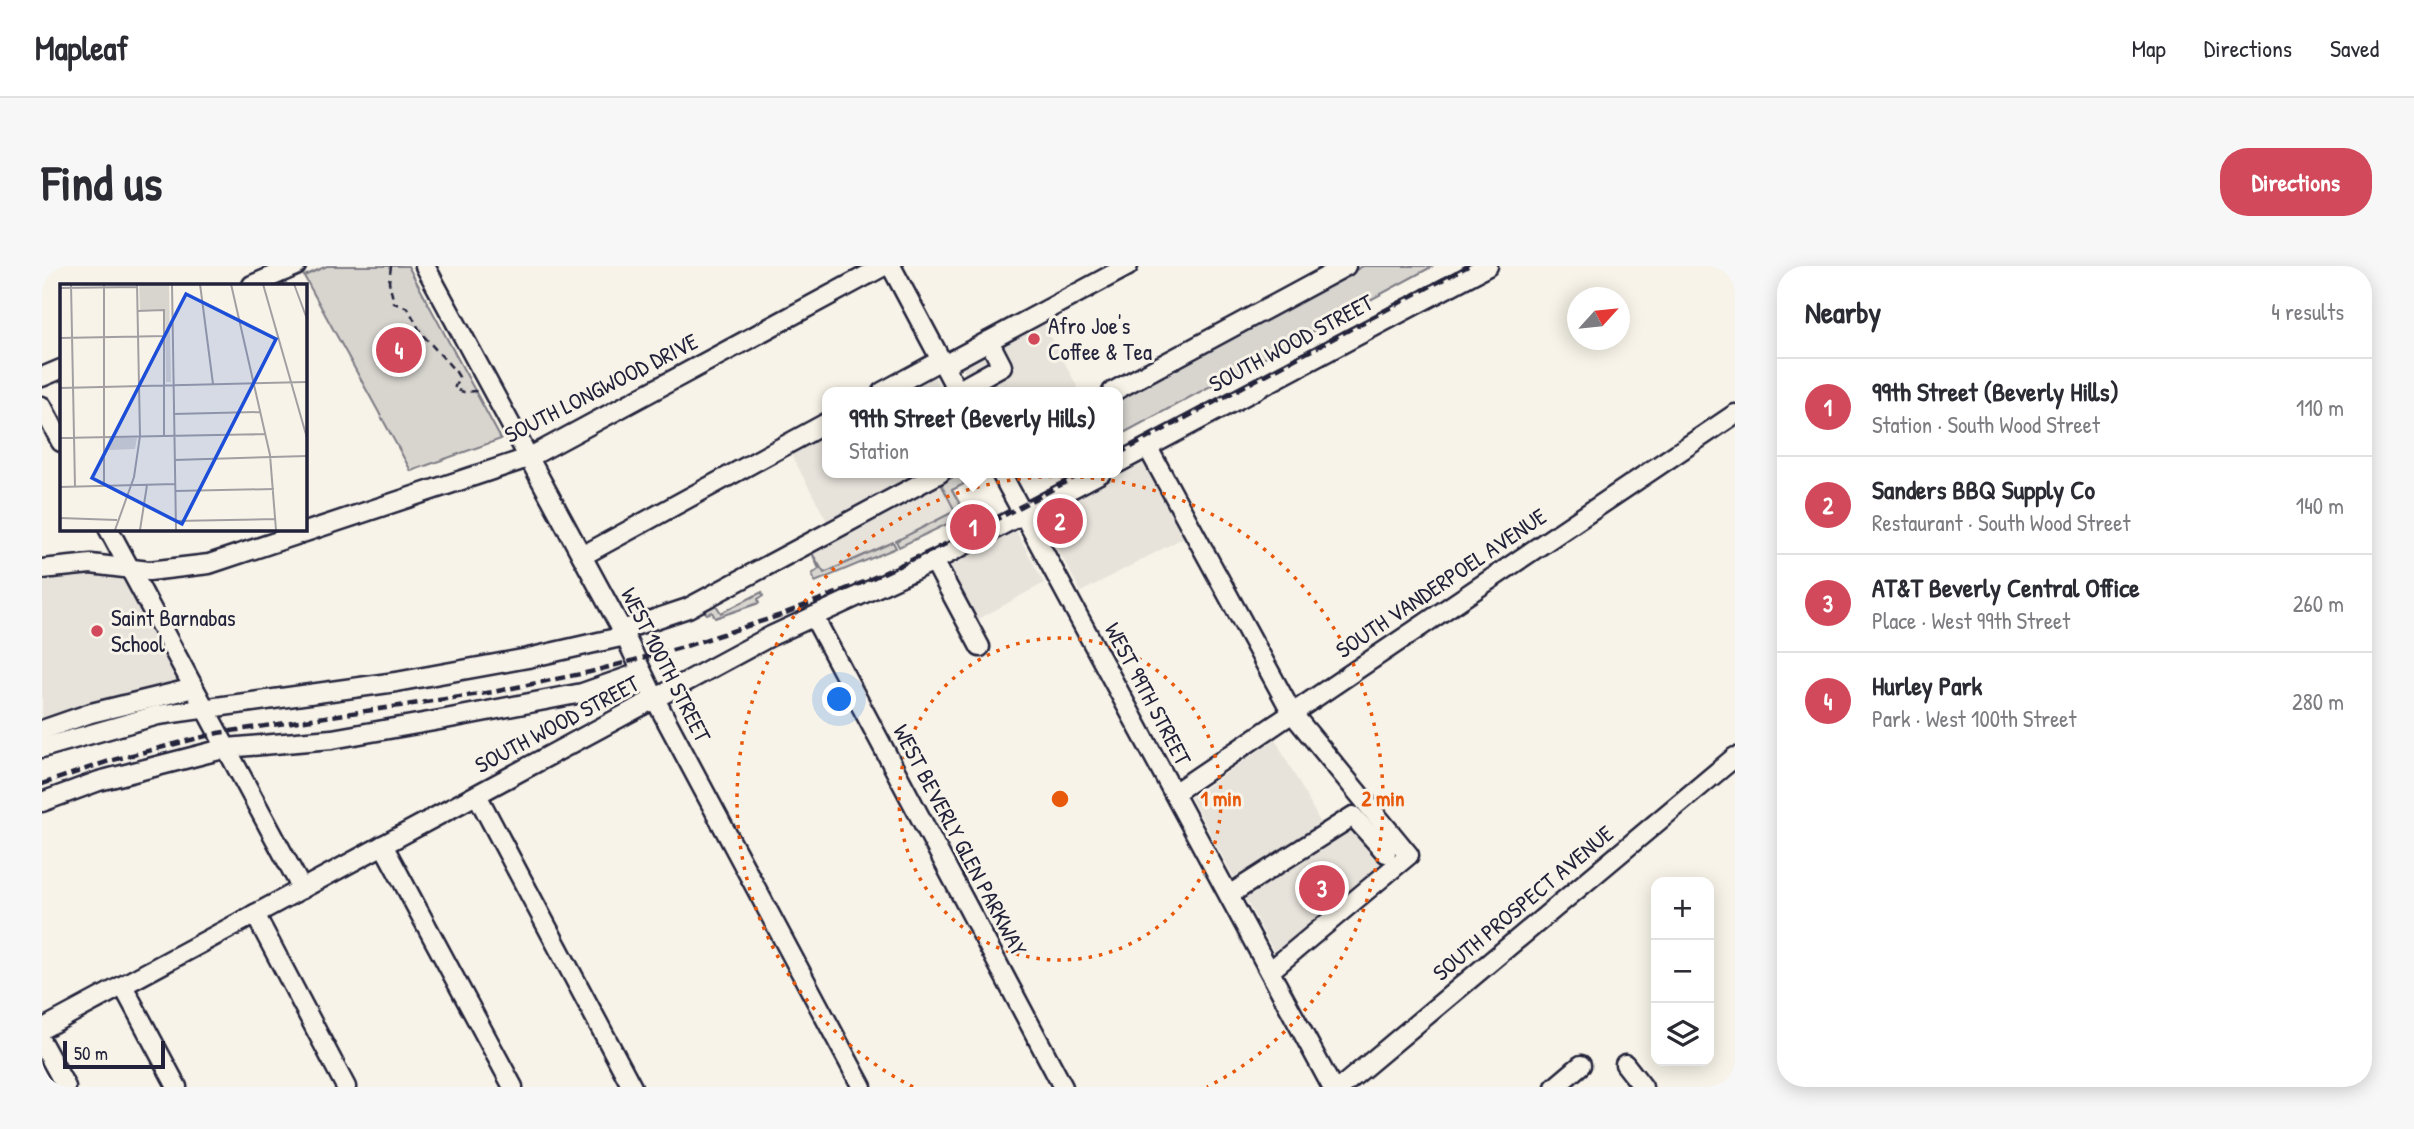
<!DOCTYPE html>
<html lang="en">
<head>
<meta charset="utf-8">
<style>
  :root { --surface:#fff; --page:#f7f7f7; --text:#2b2b33; --muted:#7c7c81; --line:#e1e1e2; --accent:#d1495b }
  body { margin:0; font-family:"Patrick Hand",sans-serif; background:var(--page); color:var(--text) }
  .controls { position:absolute; right:21px; bottom:21px; display:grid; overflow:hidden; border-radius:14px; box-shadow:0 4px 18px #0003 }
  .controls button { width:63px; height:63px; display:grid; place-items:center; padding:0; border:0; border-bottom:2px solid var(--line); background:var(--surface); color:var(--text); font:35px sans-serif }
  .compass { position:absolute; left:1525px; top:21px; width:63px; height:63px; border-radius:50%; background:var(--surface); box-shadow:0 4px 18px #0003; rotate:63deg }
  .scale { position:absolute; left:21px; bottom:18px; width:102px; box-sizing:border-box; padding-left:7px; border:4px solid #22223b; border-top:0; font-size:19px; line-height:24px; white-space:nowrap; color:#22223b; -webkit-text-stroke:5px #f7f3e8; paint-order:stroke }
  .you { position:absolute; left:798px; top:434px; width:24px; height:24px; margin:-18px; border:5px solid #fff; border-radius:50%; background:#1a73e8; box-shadow:0 0 0 10px #1a73e833 }
  .badge { display:grid; place-items:center; width:46px; height:46px; border-radius:50%; background:var(--accent); color:#fff; font-size:23px; font-weight:700 }
  .pin { position:absolute; translate:-50% -50%; border:4px solid #fff; box-shadow:0 2px 7px #0006 }
  .popup { position:absolute; left:780px; top:121px; width:301px; height:91px; box-sizing:border-box; display:grid; place-content:center; border-radius:14px; background:var(--surface); filter:drop-shadow(0 2px 5px #0005); font-size:23px; white-space:nowrap; color:var(--muted) }
  .popup b { font-size:26px; color:var(--text) }
  .popup::after { content:''; position:absolute; left:50%; top:100%; margin-left:-14px; border:14px solid transparent; border-top-color:var(--surface) }
  .list { margin:0; padding:0; list-style:none }
  h2 { display:flex; justify-content:space-between; align-items:center; height:91px; margin:0; padding:0 28px; font-size:30px }
  h2 small { font-size:23px; font-weight:400; color:var(--muted) }
  .list li { display:grid; grid-template-columns:46px 1fr auto; gap:21px; align-items:center; box-sizing:border-box; height:98px; padding:0 28px; border-top:2px solid var(--line) }
  .list b { display:block; font-size:26px; white-space:nowrap }
  .list p { margin:0; font-size:23px; white-space:nowrap; color:var(--muted) }
  .list em { font-size:23px; font-style:normal; color:var(--muted) }
  .icon { flex:none; width:38px; height:38px; fill:none; stroke:currentColor; stroke-width:2; stroke-linecap:round; stroke-linejoin:round }
  .map { position:relative; flex:none; width:1693px; height:821px; overflow:hidden; border-radius:28px }
  header { display:flex; align-items:center; gap:42px; box-sizing:border-box; height:98px; padding:0 35px; background:var(--surface); border-bottom:2px solid var(--line) }
  header strong { font-size:33px }
  nav { display:flex; gap:38px; margin-inline-start:auto; font-size:24px }
  .intro { display:flex; align-items:center; justify-content:space-between; box-sizing:border-box; height:168px; padding:0 42px }
  h1 { margin:0; font-size:49px }
  .button { padding:18px 32px; border-radius:28px; background:var(--accent); color:#fff; font-size:24px; font-weight:700 }
  main { display:flex; gap:42px; padding:0 42px }
  aside { flex:1; background:var(--surface); border-radius:28px; box-shadow:0 4px 18px #0003 }
  .map>svg:first-child { display:block }
  .built { fill:#e7e3db }
  .green { fill:#d8d5cf; stroke:#7d7c85; stroke-width:2 }
  .lines { fill:none; stroke-linecap:round; stroke-linejoin:round }
  .minor-casing { stroke:#22223b; stroke-width:23 }
  .path { stroke:#22223b; stroke-width:2.5; stroke-dasharray:7 5; stroke-linecap:butt }
  .minor { stroke:#f7f3e8; stroke-width:18 }
  .rail { stroke:#22223b; stroke-width:4.5; stroke-dasharray:10 5; stroke-linecap:butt }
  .ring { fill:none; stroke:#e8590c; stroke-width:3.5; stroke-dasharray:3.5 7 }
  .poi-dot { fill:#d1495b; stroke:#f7f3e8; stroke-width:2.5 }
  .labels { text-anchor:middle; stroke-width:6; stroke-linejoin:round; paint-order:stroke }
  .poi-label { font-size:23px; fill:#22223b; stroke:#f7f3e8; text-anchor:start }
  .street-label { font-size:23px; fill:#22223b; stroke:#f7f3e8 }
  .inset-road { fill:none; stroke:#a29fa3; stroke-width:2 }
  .view { fill:#1d4ed8; fill-opacity:0.15; stroke:#1d4ed8; stroke-width:3.5 }
  .inset-edge { fill:none; stroke:#22223b; stroke-width:3.5 }
  .centre { fill:#e8590c; stroke:#f7f3e8; stroke-width:3.5 }
  .ring-label { font-size:21px; text-anchor:middle; font-weight:bold; fill:#e8590c; stroke:#f7f3e8; stroke-width:6; stroke-linejoin:round; paint-order:stroke }
</style>
</head>
<body>
<header>
<strong>Mapleaf</strong>
<nav><a>Map</a><a>Directions</a><a>Saved</a></nav>
</header>
<div class="intro"><h1>Find us</h1><a class="button">Directions</a></div>
<main>
<div class="map">
<svg width="1693" height="821" viewBox="0 0 1693 821">
  <rect width="100%" height="100%" fill="#f7f3e8"/>
  <filter id="ink" filterUnits="userSpaceOnUse"><feTurbulence type="fractalNoise" baseFrequency=".0143" numOctaves="2"/><feDisplacementMap in="SourceGraphic" scale="14" xChannelSelector="R" yChannelSelector="G"/><feConvolveMatrix kernelMatrix="1 2 1 2 8 2 1 2 1" color-interpolation-filters="sRGB"/></filter>
  <g filter="url(#ink)">
    <!-- built -->
    <g class="built">
      <polygon points="997,48 1038,126 933,126 915,92"/>
      <polygon points="887,101 901,126 840,126"/>
      <polygon points="786,156 786,207 881,207 786,257 744,179"/>
      <polygon points="1108,186 1152,266 1039,326 996,246 1070,207 1076,207 1076,203"/>
      <polygon points="897,214 914,245 782,307 767,284"/>
      <polygon points="971,259 1002,317 922,361 891,302"/>
      <polygon points="61,307 79,310 83,314 136,415 66,432 0,455 0,313"/>
      <polygon points="1233,473 1282,563 1323,537 1367,589 1238,697 1149,532"/>
    </g>
    <!-- green -->
    <g class="green">
      <polygon points="285,0 366,0 459,173 369,205 262,10"/>
      <polygon points="1321,0 1391,0 1076,170 1076,129"/>
      <polygon points="917,208 922,218 910,224 924,249 857,281 854,275 913,245 899,218"/>
      <polygon points="851,276 854,282 773,316 770,308 777,303 770,287 782,307"/>
      <polygon points="720,326 721,330 716,333 717,337 673,352 670,346 665,348 662,345 674,339 679,347"/>
    </g>
    <g class="lines">
      <defs>
        <g id="minor">
          <polyline points="383,0 580,364 613,433 820,821"/>
          <polyline points="849,0 916,126"/>
          <polyline points="210,19 254,0"/>
          <polyline points="902,99 1086,0"/>
          <polyline points="0,111 19,103"/>
          <polyline points="915,125 960,100 947,75"/>
          <polyline points="840,126 899,94"/>
          <polyline points="1070,126 1304,0"/>
          <polyline points="0,140 19,176"/>
          <polyline points="1106,182 1250,447 1367,589 1228,705"/>
          <polyline points="1076,197 1446,0"/>
          <polyline points="959,207 1290,821"/>
          <polyline points="66,262 260,623"/>
          <polyline points="540,290 786,156"/>
          <polyline points="892,295 938,381"/>
          <polyline points="0,303 49,298 107,305 167,298 486,192 842,0"/>
          <polyline points="772,351 1021,821"/>
          <polyline points="580,364 646,342 898,207"/>
          <polyline points="0,464 49,447 152,422"/>
          <polyline points="0,482 116,449 354,416 486,392 583,370"/>
          <polyline points="1132,527 1693,148"/>
          <polyline points="435,529 590,821"/>
          <polyline points="0,536 57,515 185,482 290,473 398,454 540,427 600,406"/>
          <polyline points="341,579 471,821"/>
          <polyline points="1187,629 1311,550 1344,587"/>
          <polyline points="213,648 304,821"/>
          <polyline points="81,720 135,821"/>
          <polyline points="0,763 729,370 892,295 1059,207"/>
          <polyline points="0,777 24,821"/>
          <polyline points="1583,798 1601,821"/>
          <polyline points="1299,821 1693,491"/>
          <polyline points="1513,821 1539,799"/>
        </g>
      </defs>
      <!-- minor casing -->
      <use href="#minor" class="minor-casing"/>
      <!-- path -->
      <polyline class="path" points="349,0 347,16 352,37 366,42 379,67 414,106 417,111 412,123 422,126 435,125"/>
      <!-- minor -->
      <use href="#minor" class="minor"/>
      <!-- rail -->
      <g class="rail">
        <polyline points="1076,188 1426,0"/>
        <polyline points="0,518 67,495 176,467 451,426 548,406 638,382 736,350 822,316 940,261 1041,207"/>
      </g>
    </g>
  </g>
  <!-- distance rings -->
  <g class="ring">
    <circle cx="1018" cy="533" r="161"/>
    <path d="M871 821A323 323 0 1 1 1165 821"/>
  </g>
  <!-- markers -->
  <g class="poi-dot">
    <circle cx="992" cy="73" r="7"/>
    <circle cx="55" cy="365" r="7"/>
  </g>
  <g class="labels">
    <!-- poi labels -->
    <g class="poi-label">
      <text x="1006" y="68">Afro Joe's<tspan x="1006" dy="26">Coffee &amp; Tea</tspan></text>
      <text x="69" y="360">Saint Barnabas<tspan x="69" dy="26">School</tspan></text>
    </g>
    <!-- street labels -->
    <g class="street-label">
      <text transform="translate(1249 77) rotate(-28)" y="8">SOUTH WOOD STREET</text>
      <text transform="translate(559 122) rotate(-27)" y="8">SOUTH LONGWOOD DRIVE</text>
      <text transform="translate(1399 317) rotate(-34)" y="8">SOUTH VANDERPOEL AVENUE</text>
      <text transform="translate(624 399) rotate(63)" y="8">WEST 100TH STREET</text>
      <text transform="translate(1106 428) rotate(62)" y="8">WEST 99TH STREET</text>
      <text transform="translate(515 458) rotate(-28)" y="8">SOUTH WOOD STREET</text>
      <text transform="translate(918 574) rotate(62)" y="8">WEST BEVERLY GLEN PARKWAY</text>
      <text transform="translate(1481 637) rotate(-40)" y="8">SOUTH PROSPECT AVENUE</text>
    </g>
  </g>
  <!-- overview -->
  <g transform="translate(18 18)">
    <rect width="247" height="247" fill="#f7f3e8"/>
    <path d="M79 0H109L111 98H106L105 26H80ZM49 154H77L75 165 48 166Z" fill="#d8d5cf"/>
    <path class="inset-road" d="M11 0 15 203M44 0V202M112 0 116 246M140 0 153 100M171 0 210 171 216 246M203 0 247 154M234 0 247 35M0 4 77 3M77 27 104 26V151M0 54 105 52M0 104 247 98M113 130 201 128M0 154 206 150M114 176 247 172M0 203 115 200M115 207 214 205M0 234 57 236M115 237 215 235M55 246 74 193 80 152 77 0M80 246 87 201"/>
    <path class="view" d="M126 10 216 55 122 240 32 194Z"/>
    <rect width="247" height="247" class="inset-edge"/>
  </g>
  <circle cx="1018" cy="533" r="10" class="centre"/>
  <g class="ring-label">
    <text x="1179" y="540">1 min</text>
    <text x="1341" y="540">2 min</text>
  </g>
</svg>
<div class="controls">
<button>+</button>
<button>−</button>
<button><svg class="icon" aria-label="layers" viewBox="0 0 24 24"><path d="M12 4l9 5-9 5-9-5zM3 14l9 5 9-5"/></svg></button>
</div>
<svg class="compass" viewBox="-18 -18 36 36"><path d="M0-13l5 13h-10z" fill="#e53935"/><path d="M0 13l5-13h-10z" fill="#7c7c81"/></svg>
<div class="scale">50 m</div>
<div class="you"></div>
<div class="pin badge" style="left:931px;top:261px">1</div>
<div class="popup"><b>99th Street (Beverly Hills)</b>Station</div>
<div class="pin badge" style="left:1018px;top:255px">2</div>
<div class="pin badge" style="left:1280px;top:622px">3</div>
<div class="pin badge" style="left:357px;top:84px">4</div>
</div>
<aside>
<h2>Nearby<small>4 results</small></h2>
<ul class="list">
<li><span class="badge">1</span><div><b>99th Street (Beverly Hills)</b><p>Station · South Wood Street</p></div><em>110 m</em></li>
<li><span class="badge">2</span><div><b>Sanders BBQ Supply Co</b><p>Restaurant · South Wood Street</p></div><em>140 m</em></li>
<li><span class="badge">3</span><div><b>AT&amp;T Beverly Central Office</b><p>Place · West 99th Street</p></div><em>260 m</em></li>
<li><span class="badge">4</span><div><b>Hurley Park</b><p>Park · West 100th Street</p></div><em>280 m</em></li>
</ul>
</aside>
</main>
</body>
</html>
